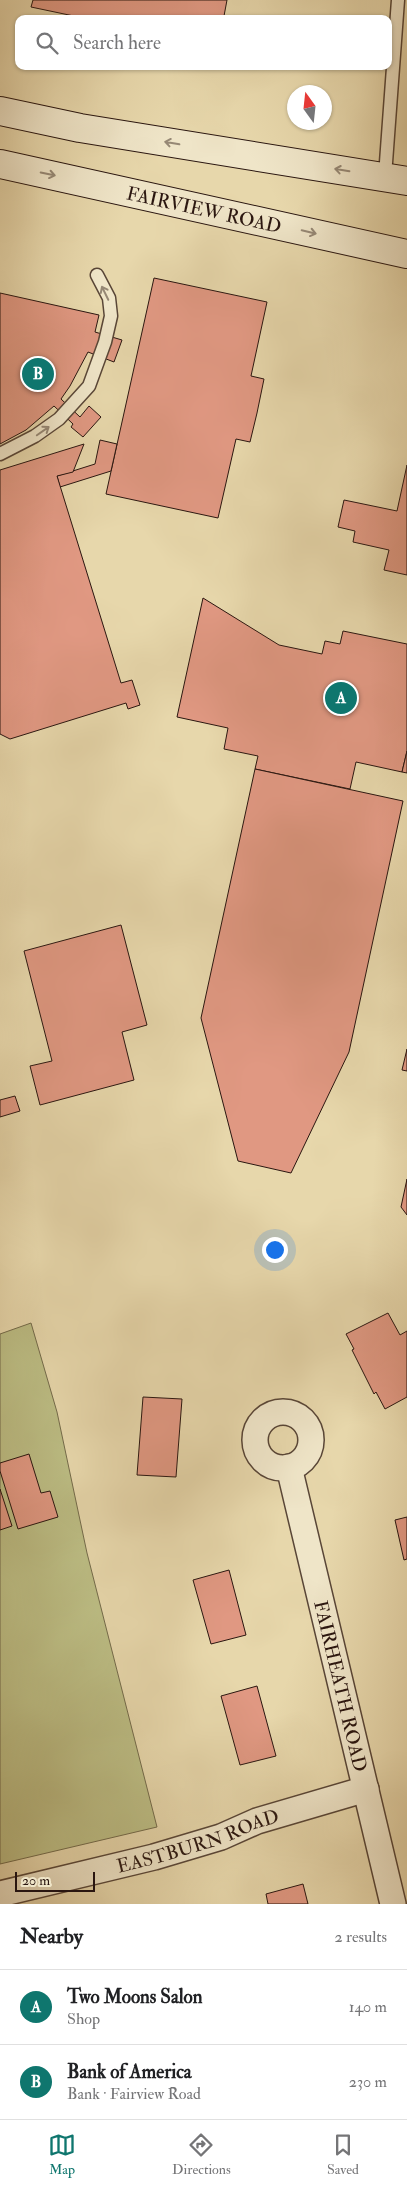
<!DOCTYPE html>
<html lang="en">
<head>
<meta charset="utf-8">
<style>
  :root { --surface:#fff; --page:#f2f2f2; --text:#202124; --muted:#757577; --line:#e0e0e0; --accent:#0f766e }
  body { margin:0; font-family:"IM FELL Double Pica",serif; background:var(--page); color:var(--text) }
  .compass { position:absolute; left:287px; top:85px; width:45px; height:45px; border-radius:50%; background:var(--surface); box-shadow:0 1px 4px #0004; rotate:345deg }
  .scale { position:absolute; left:15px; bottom:12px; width:80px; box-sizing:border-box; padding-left:5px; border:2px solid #2a1610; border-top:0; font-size:14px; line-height:18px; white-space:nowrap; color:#2a1610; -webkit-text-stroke:4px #efe5c8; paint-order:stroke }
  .you { position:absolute; left:274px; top:1249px; width:18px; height:18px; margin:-12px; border:4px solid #fff; border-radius:50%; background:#1a73e8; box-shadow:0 0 0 8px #1a73e833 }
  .badge { display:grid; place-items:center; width:32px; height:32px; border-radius:50%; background:var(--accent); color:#fff; font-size:16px; font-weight:700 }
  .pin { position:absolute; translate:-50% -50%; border:2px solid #fff; box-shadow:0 1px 5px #0006 }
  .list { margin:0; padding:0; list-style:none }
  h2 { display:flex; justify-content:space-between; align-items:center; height:65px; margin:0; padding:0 20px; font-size:21px }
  h2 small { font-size:16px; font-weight:400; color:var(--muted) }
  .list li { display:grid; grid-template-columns:32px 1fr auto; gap:15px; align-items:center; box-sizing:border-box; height:75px; padding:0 20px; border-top:1px solid var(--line) }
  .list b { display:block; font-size:19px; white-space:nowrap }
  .list p { margin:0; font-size:16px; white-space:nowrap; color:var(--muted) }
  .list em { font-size:16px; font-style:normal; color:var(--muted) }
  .icon { flex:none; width:28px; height:28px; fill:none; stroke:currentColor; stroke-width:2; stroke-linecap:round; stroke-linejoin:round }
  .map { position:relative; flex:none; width:407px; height:1904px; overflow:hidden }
  .search { position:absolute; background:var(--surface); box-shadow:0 1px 4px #0004; left:15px; right:15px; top:15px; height:55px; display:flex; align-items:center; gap:12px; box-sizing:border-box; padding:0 18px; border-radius:10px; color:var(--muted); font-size:19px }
  .sheet { height:215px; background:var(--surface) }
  nav { display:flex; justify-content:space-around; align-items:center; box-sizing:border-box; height:70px; border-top:1px solid var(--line); background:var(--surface); font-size:14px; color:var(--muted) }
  nav a { display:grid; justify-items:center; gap:2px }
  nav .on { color:var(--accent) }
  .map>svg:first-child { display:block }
  .green { fill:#bcbd84; stroke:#736a4a }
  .building { fill:#e09882; stroke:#2a1610 }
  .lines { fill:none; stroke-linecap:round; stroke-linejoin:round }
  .service-casing { stroke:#594637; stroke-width:15 }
  .minor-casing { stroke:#594637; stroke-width:28 }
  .secondary-casing { stroke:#2a1610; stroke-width:30 }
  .service { stroke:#efe5c8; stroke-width:12 }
  .minor { stroke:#efe5c8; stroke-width:25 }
  .secondary { stroke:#efe5c8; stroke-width:28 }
  .oneway { stroke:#968875 }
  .labels { text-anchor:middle; stroke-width:5; stroke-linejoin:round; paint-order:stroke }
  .street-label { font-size:19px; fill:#2a1610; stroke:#efe5c8 }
</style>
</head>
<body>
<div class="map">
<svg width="407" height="1904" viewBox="0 0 407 1904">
  <rect width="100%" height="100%" fill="#e7d7ab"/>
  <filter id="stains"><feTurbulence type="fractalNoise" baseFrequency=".004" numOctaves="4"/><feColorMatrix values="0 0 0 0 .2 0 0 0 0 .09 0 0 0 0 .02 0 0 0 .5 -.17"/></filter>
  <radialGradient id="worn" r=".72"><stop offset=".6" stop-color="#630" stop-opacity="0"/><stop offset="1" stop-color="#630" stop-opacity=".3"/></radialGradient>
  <!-- green -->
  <polygon class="green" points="31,1323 57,1412 87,1553 157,1827 0,1864 0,1334"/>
  <!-- building -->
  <g class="building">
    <polygon points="33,0 227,0 224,16 227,19 88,19 31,7"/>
    <polygon points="154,278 267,302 251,376 264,379 257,413 250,442 236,439 218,518 106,494"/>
    <polygon points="0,293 99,315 95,332 122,340 114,362 88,352 70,386 61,399 80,417 89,406 101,417 83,437 71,427 73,424 54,406 26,430 0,444"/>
    <polygon points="100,440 117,444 111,471 60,487 57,476 95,464"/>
    <polygon points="84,444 73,472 57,476 121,683 132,680 140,705 128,709 126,703 10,739 0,734 0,470"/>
    <polygon points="407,465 407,575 384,570 389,550 353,542 355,531 338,527 344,500 397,511"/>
    <polygon points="203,598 279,645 322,654 325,641 340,644 343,631 407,644 407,751 402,772 356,762 350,789 255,769 258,756 224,749 228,728 177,717"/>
    <polygon points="407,751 407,773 402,772"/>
    <polygon points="255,769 403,801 349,1052 291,1173 238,1161 201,1018"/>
    <polygon points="121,925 147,1025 122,1032 134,1080 40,1105 30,1066 52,1061 24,951"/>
    <polygon points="407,1049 407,1071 402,1070"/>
    <polygon points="15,1096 20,1111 0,1117 0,1100"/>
    <polygon points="407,1179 407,1215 401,1207"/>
    <polygon points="388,1313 400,1335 407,1331 407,1397 385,1409 376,1392 374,1394 352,1350 354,1349 346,1334"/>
    <polygon points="143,1397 182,1399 176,1477 137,1475"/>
    <polygon points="29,1454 41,1493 50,1491 58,1517 18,1529 0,1471 0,1463"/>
    <polygon points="0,1489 12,1526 0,1530"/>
    <polygon points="407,1517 407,1559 404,1560 395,1520"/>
    <polygon points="229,1570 246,1635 211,1644 193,1580"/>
    <polygon points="257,1686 276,1756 240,1765 221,1696"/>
    <polygon points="303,1884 308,1904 268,1904 266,1894"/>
  </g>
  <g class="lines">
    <defs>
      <g id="service">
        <polyline points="385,176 398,0"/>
        <polyline points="0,454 35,436 59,419 89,386 105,342 111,316 109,298 97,275"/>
      </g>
      <g id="minor">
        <circle cx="283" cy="1440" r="28"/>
        <path id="s1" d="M289 1467 393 1904"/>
        <path id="s2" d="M0 1894 154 1857 221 1837 257 1821 366 1789"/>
      </g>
      <g id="secondary">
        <polyline points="0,111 80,128 407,181"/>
        <path id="s3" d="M0 164 407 254"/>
      </g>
    </defs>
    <!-- service casing -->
    <use href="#service" class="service-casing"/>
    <!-- minor casing -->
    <use href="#minor" class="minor-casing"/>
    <!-- secondary casing -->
    <use href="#secondary" class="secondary-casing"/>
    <!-- service -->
    <use href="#service" class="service"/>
    <!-- minor -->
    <use href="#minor" class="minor"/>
    <!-- secondary -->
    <use href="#secondary" class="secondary"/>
  </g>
  <!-- one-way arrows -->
  <defs><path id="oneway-shaft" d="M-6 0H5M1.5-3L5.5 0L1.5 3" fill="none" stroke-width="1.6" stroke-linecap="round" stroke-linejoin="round" transform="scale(1.25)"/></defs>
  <g class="oneway">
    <use href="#oneway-shaft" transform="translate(172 143) rotate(-170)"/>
    <use href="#oneway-shaft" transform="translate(342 170) rotate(-171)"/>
    <use href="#oneway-shaft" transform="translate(48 174) rotate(12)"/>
    <use href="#oneway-shaft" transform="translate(309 232) rotate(13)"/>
    <use href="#oneway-shaft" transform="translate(105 293) rotate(-116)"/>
    <use href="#oneway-shaft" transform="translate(43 431) rotate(-35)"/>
  </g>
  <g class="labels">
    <!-- street labels -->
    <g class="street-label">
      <text dy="7" stroke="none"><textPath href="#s3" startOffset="209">FAIRVIEW ROAD</textPath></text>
      <text dy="7" stroke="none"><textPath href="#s1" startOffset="225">FAIRHEATH ROAD</textPath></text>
      <text dy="7" stroke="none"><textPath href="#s2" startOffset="205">EASTBURN ROAD</textPath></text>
    </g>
  </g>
  <rect width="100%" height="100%" filter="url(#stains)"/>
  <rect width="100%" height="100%" fill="url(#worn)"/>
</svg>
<svg class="compass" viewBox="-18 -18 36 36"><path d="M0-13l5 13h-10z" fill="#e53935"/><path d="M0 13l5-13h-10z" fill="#757577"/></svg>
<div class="scale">20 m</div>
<div class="you"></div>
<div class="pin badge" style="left:341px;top:698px">A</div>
<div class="pin badge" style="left:38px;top:374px">B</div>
<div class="search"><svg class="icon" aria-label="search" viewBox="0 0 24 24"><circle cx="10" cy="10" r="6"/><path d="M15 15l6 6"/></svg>Search here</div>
</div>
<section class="sheet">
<h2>Nearby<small>2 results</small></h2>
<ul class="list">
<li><span class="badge">A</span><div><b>Two Moons Salon</b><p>Shop</p></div><em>140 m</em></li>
<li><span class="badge">B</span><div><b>Bank of America</b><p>Bank · Fairview Road</p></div><em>230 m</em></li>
</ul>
</section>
<nav>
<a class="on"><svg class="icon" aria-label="map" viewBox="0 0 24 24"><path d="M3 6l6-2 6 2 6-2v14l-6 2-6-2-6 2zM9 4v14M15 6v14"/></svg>Map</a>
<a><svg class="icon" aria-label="directions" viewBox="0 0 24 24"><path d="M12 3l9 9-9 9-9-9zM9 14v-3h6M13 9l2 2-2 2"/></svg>Directions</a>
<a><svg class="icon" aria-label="saved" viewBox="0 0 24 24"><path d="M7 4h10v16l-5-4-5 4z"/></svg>Saved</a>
</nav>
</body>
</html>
